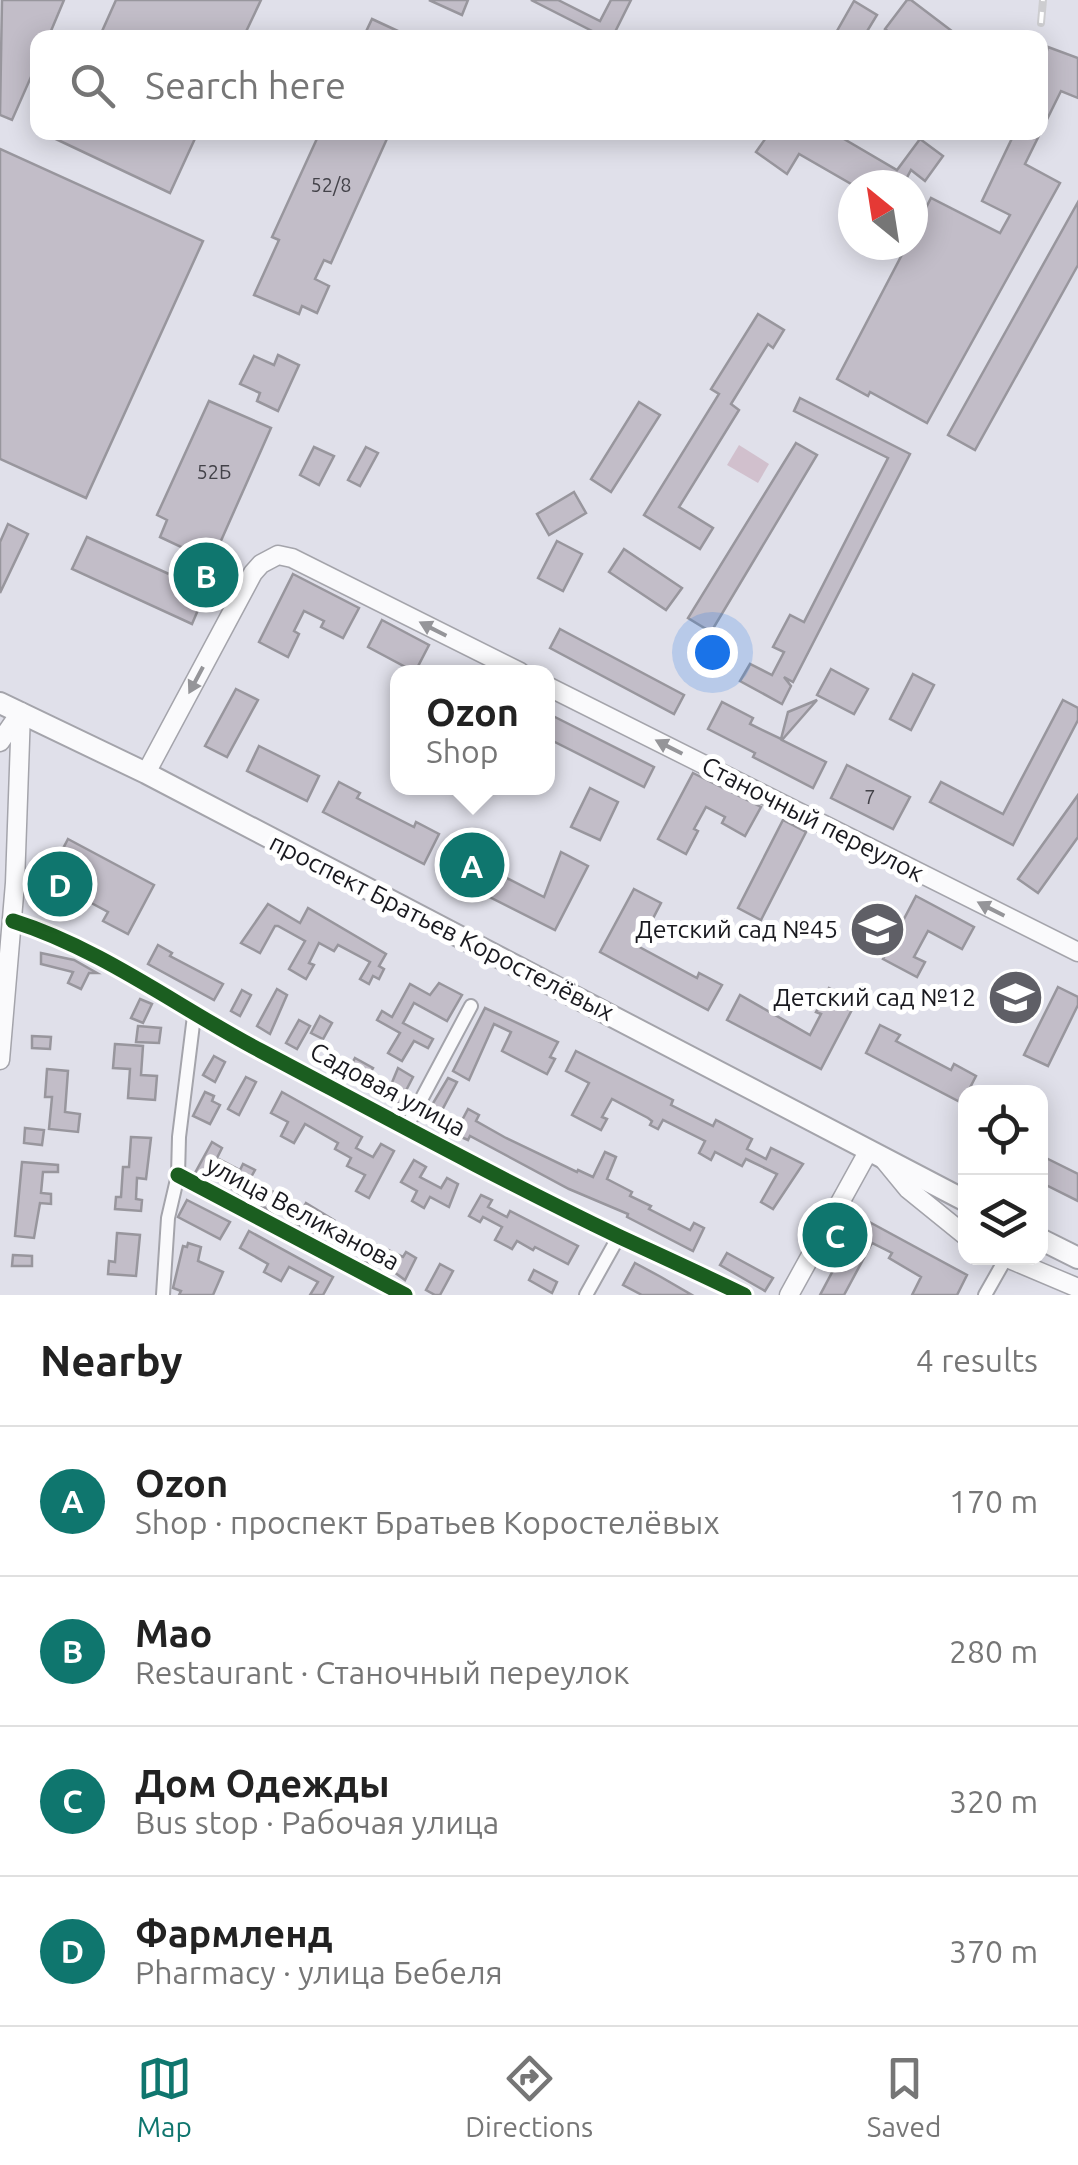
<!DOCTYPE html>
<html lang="en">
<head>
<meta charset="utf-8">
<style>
  :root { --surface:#fff; --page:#f6f6f6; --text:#222; --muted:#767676; --line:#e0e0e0; --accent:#0f766e }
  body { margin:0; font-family:Ubuntu,sans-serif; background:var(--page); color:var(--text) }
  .controls { position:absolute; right:30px; bottom:30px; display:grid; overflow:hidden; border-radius:20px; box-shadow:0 5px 25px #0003 }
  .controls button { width:90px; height:90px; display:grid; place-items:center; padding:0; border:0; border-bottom:2px solid var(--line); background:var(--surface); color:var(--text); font:50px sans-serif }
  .compass { position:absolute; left:838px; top:170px; width:90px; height:90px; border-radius:50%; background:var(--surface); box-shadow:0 5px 25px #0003; rotate:330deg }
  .you { position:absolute; left:712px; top:652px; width:35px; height:35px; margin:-25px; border:8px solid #fff; border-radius:50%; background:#1a73e8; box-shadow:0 0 0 15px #1a73e833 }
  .badge { display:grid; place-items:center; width:65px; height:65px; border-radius:50%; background:var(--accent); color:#fff; font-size:32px; font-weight:700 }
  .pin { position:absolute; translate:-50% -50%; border:5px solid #fff; box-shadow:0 2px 10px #0006 }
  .popup { position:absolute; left:390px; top:665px; width:165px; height:130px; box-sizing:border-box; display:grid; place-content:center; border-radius:20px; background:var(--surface); filter:drop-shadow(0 2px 8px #0005); font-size:32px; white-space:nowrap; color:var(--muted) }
  .popup b { font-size:38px; color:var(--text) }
  .popup::after { content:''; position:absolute; left:50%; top:100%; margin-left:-20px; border:20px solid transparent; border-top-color:var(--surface) }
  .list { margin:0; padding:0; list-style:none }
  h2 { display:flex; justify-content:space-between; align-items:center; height:130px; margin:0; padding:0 40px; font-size:42px }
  h2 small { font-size:32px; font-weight:400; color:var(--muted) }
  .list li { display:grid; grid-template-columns:65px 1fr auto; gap:30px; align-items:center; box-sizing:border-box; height:150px; padding:0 40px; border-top:2px solid var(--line) }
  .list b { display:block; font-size:38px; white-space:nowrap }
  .list p { margin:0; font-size:32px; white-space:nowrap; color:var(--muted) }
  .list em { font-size:32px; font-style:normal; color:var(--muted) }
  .icon { flex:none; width:55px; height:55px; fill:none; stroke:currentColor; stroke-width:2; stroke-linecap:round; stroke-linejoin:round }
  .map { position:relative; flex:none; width:1078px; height:1295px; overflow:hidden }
  .search { position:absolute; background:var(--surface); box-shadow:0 5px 25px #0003; left:30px; right:30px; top:30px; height:110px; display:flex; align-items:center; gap:25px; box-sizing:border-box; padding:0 35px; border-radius:20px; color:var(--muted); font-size:38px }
  .sheet { height:730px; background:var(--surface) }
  nav { display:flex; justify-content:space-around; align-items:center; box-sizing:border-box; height:140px; border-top:2px solid var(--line); background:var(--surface); font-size:28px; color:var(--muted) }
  nav a { display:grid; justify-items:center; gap:5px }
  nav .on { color:var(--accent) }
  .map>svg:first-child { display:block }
  .green { fill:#d1c0cd }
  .building { fill:#c2bdc8; stroke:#98969d; stroke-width:2.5 }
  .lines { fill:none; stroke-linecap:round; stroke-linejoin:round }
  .minor-casing { stroke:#a4a4ab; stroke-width:16 }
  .tertiary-casing { stroke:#a4a4ab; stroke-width:21 }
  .secondary-casing { stroke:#a4a4ab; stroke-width:21 }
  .primary-casing { stroke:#a4a4ab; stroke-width:24 }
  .minor { stroke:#fafafc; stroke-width:12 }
  .tertiary { stroke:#fafafc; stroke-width:18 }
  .secondary { stroke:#fafafc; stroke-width:18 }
  .primary { stroke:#fafafc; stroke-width:20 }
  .rail-casing { stroke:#cdcdd0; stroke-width:8 }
  .rail { stroke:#fff; stroke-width:4; stroke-dasharray:11; stroke-linecap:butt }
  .cycleway-casing { stroke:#fff; stroke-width:21 }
  .cycleway { stroke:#1b5e20; stroke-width:15 }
  .oneway { fill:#959599 }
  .labels { text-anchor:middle; stroke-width:10; stroke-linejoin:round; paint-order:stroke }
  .number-label { font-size:20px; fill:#434249 }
  .street-label { font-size:25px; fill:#19191f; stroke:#fff }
  .poi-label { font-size:25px; fill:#19191f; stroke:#fff; text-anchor:end }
</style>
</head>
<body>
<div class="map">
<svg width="1078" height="1295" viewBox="0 0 1078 1295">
  <rect width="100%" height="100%" fill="#e0e0ea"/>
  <!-- green -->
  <polygon class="green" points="739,445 769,464 758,483 727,465"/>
  <!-- building -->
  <g class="building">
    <polygon points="2,0 64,0 48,38 38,38 38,61 12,120 0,115"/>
    <polygon points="116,0 261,0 243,38 99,38"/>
    <polygon points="429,0 468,0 462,15"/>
    <polygon points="531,0 558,0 600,21 611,0 631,0 612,38 606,38"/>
    <polygon points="907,0 911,0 961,38 896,38 885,29"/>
    <polygon points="854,1 877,15 863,38 833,38"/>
    <polygon points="372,19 413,38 363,38"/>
    <polygon points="1048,47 1078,58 1078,98 1061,91 1025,164 1060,183 927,423 870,392 868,396 837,379 907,245 913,245 913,233 931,198 1000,233 1010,215 982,201 1015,132 1040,132 1040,78"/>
    <polygon points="41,132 198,132 170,193"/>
    <polygon points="320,132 390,132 331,263 324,260 315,279 329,286 317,313 302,306 299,314 254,295 279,240 272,237"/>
    <polygon points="770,132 832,132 897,170 920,139 943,156 925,181 911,170 903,185 853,185 799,154 787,174 756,152"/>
    <polygon points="0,149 203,241 86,498 0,459"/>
    <polygon points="1078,202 1078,265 975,450 948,435"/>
    <polygon points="758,314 784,330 773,348 768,344 731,404 739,410 679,507 713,528 700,549 644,515 719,394 711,389"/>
    <polygon points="278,355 299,365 278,411 257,401 260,393 240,384 254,356 274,365"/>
    <polygon points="800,398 910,454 793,682 784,677 791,686 782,704 740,681 750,664 772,675 784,652 773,647 790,615 804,622 888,458 794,411"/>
    <polygon points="209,401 271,428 212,561 218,563 192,624 72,569 87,537 180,579 192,552 160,537 167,520 157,515"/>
    <polygon points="639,402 660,415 611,492 591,479"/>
    <polygon points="796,443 817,455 711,632 688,618"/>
    <polygon points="314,447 334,456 319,485 300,475"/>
    <polygon points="366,447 378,453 360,486 348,480"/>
    <polygon points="574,492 586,513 549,535 537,514"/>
    <polygon points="8,524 28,534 0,593 0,542"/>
    <polygon points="557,541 582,554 563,591 538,578"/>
    <polygon points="624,549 682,588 666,610 609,572"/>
    <polygon points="293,574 359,608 343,638 321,627 324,621 304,611 294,631 299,634 288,657 259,642"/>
    <polygon points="382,620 429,645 415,672 368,647"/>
    <polygon points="560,629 684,695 674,714 550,648"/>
    <polygon points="831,669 868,689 854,714 817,695"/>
    <polygon points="913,674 934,685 911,730 890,719"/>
    <polygon points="236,689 258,700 227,757 205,746"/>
    <polygon points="817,700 782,740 826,762 813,788 753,757 755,753 708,729 722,702 753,718 750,724 781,739 788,712"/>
    <polygon points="1063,700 1078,708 1078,720 1013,845 930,802 941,782 1003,814"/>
    <polygon points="547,713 654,767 644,787 547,738"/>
    <polygon points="259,746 319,776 307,801 247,771"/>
    <polygon points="847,765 910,797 893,829 831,798"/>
    <polygon points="693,773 761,807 745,836 722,823 725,817 706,807 694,829 698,831 686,854 658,839"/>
    <polygon points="339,782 360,793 357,798 414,827 416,822 439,834 424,864 323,812"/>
    <polygon points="590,788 618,802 600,840 571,827"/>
    <polygon points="1078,795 1078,837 1038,893 1018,879"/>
    <polygon points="783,820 806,832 761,920 738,908"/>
    <polygon points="68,839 154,885 128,934 103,921 108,912 67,890 63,898 43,887"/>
    <polygon points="460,849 483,860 481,865 544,897 561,852 588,866 555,930 446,875"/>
    <polygon points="634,889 661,903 649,926 643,923 632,943 697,978 699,973 722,985 708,1010 600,952"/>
    <polygon points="916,896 974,927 962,949 928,931 914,957 925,962 917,977 883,959"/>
    <polygon points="268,904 300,923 308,908 386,954 379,966 384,969 379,979 373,976 369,984 360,979 370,962 338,945 334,951 319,943 309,963 314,965 306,979 289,969 305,941 278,926 275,926 260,953 241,943"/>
    <polygon points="158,945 172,953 170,956 223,984 214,1000 148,964"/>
    <polygon points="41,953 74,960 97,973 89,973 81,989 68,983 73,972 41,964"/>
    <polygon points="439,983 462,995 447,1021 414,1003 403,1023 433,1039 428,1048 414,1041 402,1061 388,1053 400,1033 377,1020 382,1011 392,1017 410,984 430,995"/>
    <polygon points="1058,987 1078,997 1078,1005 1048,1066 1024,1055"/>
    <polygon points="829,988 856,1002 821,1069 727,1020 740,995 810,1035 821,1014 816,1012"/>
    <polygon points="277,989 287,995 270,1034 257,1026"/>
    <polygon points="242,990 251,995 240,1016 231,1011"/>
    <polygon points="140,999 152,1004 143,1023 131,1018"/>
    <polygon points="485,1008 558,1042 550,1057 555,1059 547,1074 502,1051 511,1032 494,1024 469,1080 453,1071"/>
    <polygon points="320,1016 332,1023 323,1039 311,1033"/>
    <polygon points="299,1020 310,1026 297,1049 286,1043"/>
    <polygon points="880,1025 900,1035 896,1041 951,1070 954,1064 976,1076 962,1103 866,1053"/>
    <polygon points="138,1026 161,1028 159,1043 136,1042"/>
    <polygon points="32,1036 51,1037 50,1049 32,1048"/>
    <polygon points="115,1044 143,1046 141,1075 157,1076 155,1100 128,1098 130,1069 113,1068"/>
    <polygon points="576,1051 673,1100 671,1105 713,1126 716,1120 752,1139 747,1149 766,1159 771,1148 803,1164 773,1209 761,1202 777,1174 746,1159 742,1166 715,1152 711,1160 699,1153 705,1141 663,1120 658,1129 650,1125 652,1121 648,1118 612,1099 602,1117 607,1119 601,1130 572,1115 589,1083 566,1071"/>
    <polygon points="214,1056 225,1062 215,1082 203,1075"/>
    <polygon points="355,1058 373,1068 363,1086 345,1076"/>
    <polygon points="398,1068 413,1077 399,1104 386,1097"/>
    <polygon points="47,1069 68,1071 65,1112 80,1114 78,1132 49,1129 52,1097 45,1097"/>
    <polygon points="246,1077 256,1082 239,1115 228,1109"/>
    <polygon points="448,1078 457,1082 440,1114 460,1124 468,1109 479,1115 476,1121 506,1138 577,1172 578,1170 593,1177 605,1152 616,1157 607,1179 632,1192 630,1196 651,1206 649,1209 690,1230 694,1223 704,1228 693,1251 627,1217 628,1214 569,1189 470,1136 468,1140 423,1120"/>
    <polygon points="205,1092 214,1096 212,1101 220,1105 210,1124 193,1116"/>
    <polygon points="282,1092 362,1137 356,1148 373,1157 381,1144 394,1151 369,1198 356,1191 365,1175 347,1166 351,1158 335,1149 338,1143 305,1124 294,1143 281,1136 288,1122 271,1113"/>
    <polygon points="25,1128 44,1130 42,1145 24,1143"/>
    <polygon points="131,1137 151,1138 146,1179 137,1178 136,1199 142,1200 141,1211 115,1209 116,1197 121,1197 123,1167 129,1167"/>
    <polygon points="212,1142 222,1148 217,1158 240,1170 243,1164 255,1170 241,1195 209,1174 207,1179 195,1173"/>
    <polygon points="1040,1155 1078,1174 1078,1201 1040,1182"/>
    <polygon points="414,1160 426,1167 420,1177 441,1188 447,1178 458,1184 449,1207 430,1197 424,1208 412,1201 417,1191 401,1182"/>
    <polygon points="22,1162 58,1165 58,1172 43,1172 41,1193 51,1194 51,1204 40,1203 34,1238 15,1236"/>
    <polygon points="270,1190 282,1196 273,1212 262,1206"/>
    <polygon points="481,1195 492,1200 488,1207 507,1217 510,1211 578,1246 568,1264 535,1247 533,1250 517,1241 512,1249 495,1240 502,1227 483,1217 480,1222 469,1216"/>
    <polygon points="187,1200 230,1222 220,1239 178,1217"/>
    <polygon points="306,1203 334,1220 331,1224 354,1240 348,1250 295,1223"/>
    <polygon points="862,1218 967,1275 957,1295 912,1295 921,1277 889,1258 892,1253 872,1243 844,1295 820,1295 845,1248 853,1253 861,1235 855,1232"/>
    <polygon points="249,1231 333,1277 323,1295 310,1295 318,1282 289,1267 281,1281 264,1272 268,1264 240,1248"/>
    <polygon points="117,1233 140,1235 136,1276 108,1274 109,1261 115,1262"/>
    <polygon points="188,1243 201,1247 198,1261 223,1272 213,1295 179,1295 181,1291 173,1288 183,1246 187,1247"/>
    <polygon points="373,1243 403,1257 406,1252 416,1258 405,1280 379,1261 375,1266 364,1260"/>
    <polygon points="727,1253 773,1278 765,1291 720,1265"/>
    <polygon points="13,1255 32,1256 32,1266 12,1266"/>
    <polygon points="635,1263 661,1277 692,1295 642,1295 623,1285"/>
    <polygon points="440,1264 453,1271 440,1295 435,1295 426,1290"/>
    <polygon points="534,1270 557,1282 552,1293 529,1280"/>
  </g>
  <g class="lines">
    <defs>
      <g id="minor">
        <path d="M13 921C102 949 179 1008 261 1051 380 1114 499 1179 620 1237 661 1256 703 1275 744 1295"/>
        <polyline points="406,1128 471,1006"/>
        <polyline points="178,1175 405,1295"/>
        <polyline points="163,1295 168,1218 178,1175 179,1137 194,1016"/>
        <polyline points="586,1295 619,1236"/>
        <polyline points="985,1295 1006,1258"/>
      </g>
      <g id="tertiary">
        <polyline points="0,742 20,713"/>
        <polyline points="0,1060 15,883 21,712"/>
        <polyline points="789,1295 869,1150"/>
      </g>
      <g id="secondary">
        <polyline points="547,686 1078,952"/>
        <polyline points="146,773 253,573 261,564 278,555 292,558 520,672"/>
        <polyline points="885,1161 908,1189 966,1236"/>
        <polyline points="1007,1258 1078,1288"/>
      </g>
      <g id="primary">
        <polyline points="0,703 146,773 966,1201"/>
        <polyline points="1040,1239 1078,1258"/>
      </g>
    </defs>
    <!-- minor casing -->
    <use href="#minor" class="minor-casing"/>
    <!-- tertiary casing -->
    <use href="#tertiary" class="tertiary-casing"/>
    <!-- secondary casing -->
    <use href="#secondary" class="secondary-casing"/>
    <!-- primary casing -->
    <use href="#primary" class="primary-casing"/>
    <!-- minor -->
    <use href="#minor" class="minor"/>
    <!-- tertiary -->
    <use href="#tertiary" class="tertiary"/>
    <!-- secondary -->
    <use href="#secondary" class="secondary"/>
    <!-- primary -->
    <use href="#primary" class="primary"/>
    <defs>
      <polyline id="rail" points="1041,23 1043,0"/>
    </defs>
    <!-- rail casing -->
    <use href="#rail" class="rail-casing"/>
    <!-- rail -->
    <use href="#rail" class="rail"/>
    <defs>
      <g id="cycleway">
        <path d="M13 921C102 949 179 1008 261 1051 380 1114 499 1179 620 1237 661 1256 703 1275 744 1295"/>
        <polyline points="178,1175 405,1295"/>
      </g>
    </defs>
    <!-- cycleway casing -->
    <use href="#cycleway" class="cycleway-casing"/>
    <!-- cycleway -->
    <use href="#cycleway" class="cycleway"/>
  </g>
  <!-- one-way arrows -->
  <defs><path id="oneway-solid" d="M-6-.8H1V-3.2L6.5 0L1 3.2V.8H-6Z" transform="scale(2.5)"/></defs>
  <g class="oneway">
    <use href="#oneway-solid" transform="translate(433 629) rotate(-153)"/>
    <use href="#oneway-solid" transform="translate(196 680) rotate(118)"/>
    <use href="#oneway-solid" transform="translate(669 747) rotate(-153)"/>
    <use href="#oneway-solid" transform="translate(991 909) rotate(-153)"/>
  </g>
  <!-- icons -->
  <defs>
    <symbol id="school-disc" viewBox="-11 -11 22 22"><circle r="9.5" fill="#5f5f66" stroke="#fff"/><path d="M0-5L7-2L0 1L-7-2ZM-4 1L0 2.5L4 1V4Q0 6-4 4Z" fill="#fff"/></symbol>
  </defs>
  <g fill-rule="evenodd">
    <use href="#school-disc" x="846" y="898" width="63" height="63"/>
    <use href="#school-disc" x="984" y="966" width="63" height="63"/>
  </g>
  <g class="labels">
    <!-- number labels -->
    <g class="number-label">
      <text x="331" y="192">52/8</text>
      <text x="214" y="479">52Б</text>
      <text x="870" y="804">7</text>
    </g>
    <!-- street labels -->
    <g class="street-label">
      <text transform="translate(813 819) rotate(27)" y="9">Станочный переулок</text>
      <text transform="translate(442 927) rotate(27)" y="9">проспект Братьев Коростелёвых</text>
      <text transform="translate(388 1089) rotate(28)" y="9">Садовая улица</text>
      <text transform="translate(303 1213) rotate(28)" y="9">улица Великанова</text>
    </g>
    <!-- poi labels -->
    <g class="poi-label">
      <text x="838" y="938">Детский сад №45</text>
      <text x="976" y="1006">Детский сад №12</text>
    </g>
  </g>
</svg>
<div class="controls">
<button><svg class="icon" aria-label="locate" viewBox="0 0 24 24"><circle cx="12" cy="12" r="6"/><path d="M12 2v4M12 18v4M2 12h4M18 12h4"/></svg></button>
<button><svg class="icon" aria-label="layers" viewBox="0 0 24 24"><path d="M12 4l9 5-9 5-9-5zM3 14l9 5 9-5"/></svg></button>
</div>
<svg class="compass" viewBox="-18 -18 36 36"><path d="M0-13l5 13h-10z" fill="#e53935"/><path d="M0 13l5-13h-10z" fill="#767676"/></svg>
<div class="you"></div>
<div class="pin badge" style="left:472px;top:865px">A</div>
<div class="popup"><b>Ozon</b>Shop</div>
<div class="pin badge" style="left:206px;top:575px">B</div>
<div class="pin badge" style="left:835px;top:1235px">C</div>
<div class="pin badge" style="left:60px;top:884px">D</div>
<div class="search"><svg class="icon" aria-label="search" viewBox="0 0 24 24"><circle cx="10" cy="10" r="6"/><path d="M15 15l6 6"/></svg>Search here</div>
</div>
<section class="sheet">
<h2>Nearby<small>4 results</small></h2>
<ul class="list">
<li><span class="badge">A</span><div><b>Ozon</b><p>Shop · проспект Братьев Коростелёвых</p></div><em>170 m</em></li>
<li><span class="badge">B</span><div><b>Мао</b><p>Restaurant · Станочный переулок</p></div><em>280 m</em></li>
<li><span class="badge">C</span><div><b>Дом Одежды</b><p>Bus stop · Рабочая улица</p></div><em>320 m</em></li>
<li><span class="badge">D</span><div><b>Фармленд</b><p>Pharmacy · улица Бебеля</p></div><em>370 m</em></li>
</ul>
</section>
<nav>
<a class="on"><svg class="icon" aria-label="map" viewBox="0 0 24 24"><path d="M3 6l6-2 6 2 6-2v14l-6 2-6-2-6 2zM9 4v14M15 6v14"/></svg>Map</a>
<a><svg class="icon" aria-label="directions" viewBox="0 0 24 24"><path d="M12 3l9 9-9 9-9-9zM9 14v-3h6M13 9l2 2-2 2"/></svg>Directions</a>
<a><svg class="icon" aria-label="saved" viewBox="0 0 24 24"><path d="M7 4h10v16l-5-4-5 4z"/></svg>Saved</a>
</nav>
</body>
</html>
